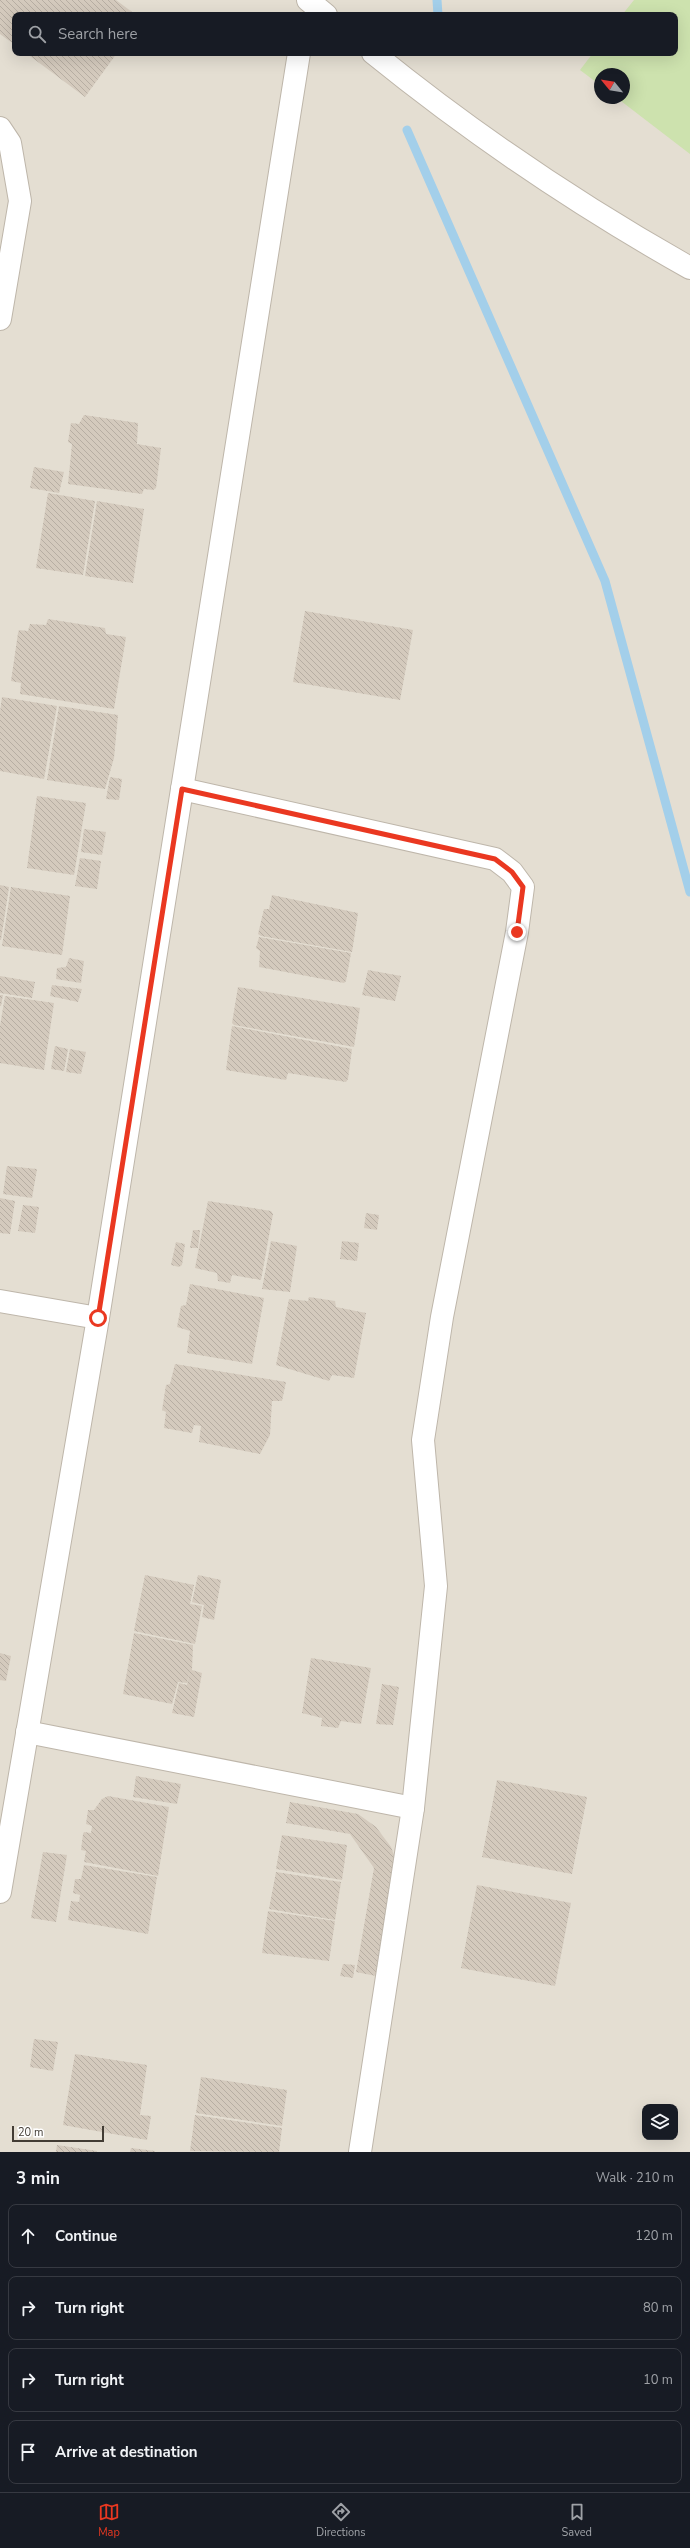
<!DOCTYPE html>
<html lang="en">
<head>
<meta charset="utf-8">
<style>
  :root { --surface:#171b24; --page:#242831; --text:#f1f3f6; --muted:#9ea1a6; --line:#363941; --accent:#ea3821 }
  body { margin:0; font-family:"Nunito Sans",sans-serif; background:var(--page); color:var(--text) }
  .controls { position:absolute; right:12px; bottom:12px; display:grid; overflow:hidden; border-radius:8px; box-shadow:0 4px 16px #0002 }
  .controls button { width:36px; height:36px; display:grid; place-items:center; padding:0; border:0; border-bottom:1px solid var(--line); background:var(--surface); color:var(--text); font:20px sans-serif }
  .compass { position:absolute; left:594px; top:68px; width:36px; height:36px; border-radius:50%; background:var(--surface); box-shadow:0 4px 16px #0002; rotate:300deg }
  .scale { position:absolute; left:12px; bottom:10px; width:92px; box-sizing:border-box; padding-left:4px; border:2px solid #423c34; border-top:0; font-size:11px; line-height:14px; white-space:nowrap; color:#423c34; -webkit-text-stroke:3px #fff; paint-order:stroke }
  .stop { position:absolute; width:12px; height:12px; margin:-9px; border:3px solid #ea3821; border-radius:50%; background:#fff }
  .stop.end { background:#ea3821; border-color:#fff; box-shadow:0 1px 4px #0008 }
  .list { margin:0; padding:0; list-style:none }
  h2 { display:flex; justify-content:space-between; align-items:center; height:52px; margin:0; padding:0 16px; font-size:17px }
  h2 small { font-size:13px; font-weight:400; color:var(--muted) }
  .list li { display:grid; grid-template-columns:26px 1fr auto; gap:12px; align-items:center; box-sizing:border-box; height:64px; margin:0 8px 8px; padding:0 8px; border:1px solid var(--line); border-radius:8px }
  .list b { display:block; font-size:15px; white-space:nowrap }
  .list em { font-size:13px; font-style:normal; color:var(--muted) }
  .icon { flex:none; width:22px; height:22px; fill:none; stroke:currentColor; stroke-width:2; stroke-linecap:round; stroke-linejoin:round }
  .map { position:relative; flex:none; width:690px; height:2152px; overflow:hidden }
  .search { position:absolute; background:var(--surface); box-shadow:0 4px 16px #0002; left:12px; right:12px; top:12px; height:44px; display:flex; align-items:center; gap:10px; box-sizing:border-box; padding:0 14px; border-radius:8px; color:var(--muted); font-size:15px }
  .sheet { height:340px; background:var(--surface) }
  nav { display:flex; justify-content:space-around; align-items:center; box-sizing:border-box; height:56px; border-top:1px solid var(--line); background:var(--surface); font-size:11px; color:var(--muted) }
  nav a { display:grid; justify-items:center; gap:2px }
  nav .on { color:var(--accent) }
  .map>svg:first-child { display:block }
  .residential { fill:#e4ded2; fill-rule:evenodd }
  .green { fill:#cde2ae }
  .lines { fill:none; stroke-linecap:round; stroke-linejoin:round }
  .stream { stroke:#a3cfea; stroke-width:9 }
  .building { fill:url(#building-back-hatch) }
  .minor-casing { stroke:#beb6aa; stroke-width:24 }
  .tertiary-casing { stroke:#beb6aa; stroke-width:24 }
  .minor { stroke:#fff; stroke-width:22 }
  .tertiary { stroke:#fff; stroke-width:22 }
  .route { stroke:#ea3821; stroke-width:5 }
</style>
</head>
<body>
<div class="map">
<svg width="690" height="2152" viewBox="0 0 690 2152">
  <defs>
    <pattern id="building-back-hatch" width="6" height="6" patternUnits="userSpaceOnUse"><rect width="6" height="6" fill="#d4cabd"/><path d="M-1 5l2 2M0 0l6 6M5-1l2 2" fill="none" stroke="#b7aea3"/></pattern>
  </defs>
  <rect width="100%" height="100%" fill="#f0ece4"/>
  <!-- residential -->
  <path class="residential" d="M0 0H690V2152H0ZM15 15H675V53H15ZM600 74H624V98H600ZM645 2107H675V2137H645Z"/>
  <!-- green -->
  <polygon class="green" points="634,0 690,0 690,154 617,98 624,98 624,74 600,74 600,85 580,70 593,53 675,53 675,15 622,15"/>
  <g class="lines">
    <!-- stream -->
    <g class="stream">
      <polyline points="437,0 438,15"/>
      <polyline points="407,130 605,581 690,892"/>
    </g>
  </g>
  <!-- building -->
  <g class="building">
    <polygon points="0,0 116,0 136,15 15,15 15,45 0,34"/>
    <polygon points="26,53 117,53 85,97"/>
    <polygon points="84,415 138,423 137,444 161,448 156,488 153,490 144,489 142,494 68,484 72,444 68,442 71,423 79,424"/>
    <polygon points="34,467 64,472 59,493 30,488"/>
    <polygon points="48,493 95,501 83,575 36,568"/>
    <polygon points="97,501 144,509 133,583 85,576"/>
    <polygon points="305,611 413,630 400,700 293,682"/>
    <polygon points="48,619 105,628 106,634 126,637 114,709 20,694 21,683 11,681 18,633 19,630 28,631 30,624 46,625"/>
    <polygon points="2,697 57,706 44,779 0,771 0,712"/>
    <polygon points="59,706 118,715 114,758 105,789 47,780"/>
    <polygon points="110,777 122,779 119,800 106,799"/>
    <polygon points="37,796 86,803 74,875 27,868"/>
    <polygon points="84,829 106,832 102,855 81,852"/>
    <polygon points="80,858 101,861 97,889 75,886"/>
    <polygon points="0,885 9,887 1,940 0,940"/>
    <polygon points="11,887 70,896 62,955 2,946"/>
    <polygon points="272,895 358,913 352,952 261,936 258,934 264,909 269,909"/>
    <polygon points="259,937 351,953 346,981 344,983 259,967 260,951 256,948"/>
    <polygon points="69,958 84,961 81,983 56,979 57,968 66,967"/>
    <polygon points="368,970 401,976 395,1001 362,995"/>
    <polygon points="0,976 35,982 32,998 0,993"/>
    <polygon points="52,985 82,989 78,1002 50,996"/>
    <polygon points="238,987 360,1008 354,1047 234,1025 232,1023"/>
    <polygon points="0,995 3,995 1,1006 0,1006"/>
    <polygon points="5,996 54,1003 44,1070 0,1063 0,1026"/>
    <polygon points="232,1026 352,1049 348,1079 346,1082 288,1073 286,1080 226,1070"/>
    <polygon points="55,1046 68,1049 64,1071 51,1069"/>
    <polygon points="70,1049 86,1052 81,1074 66,1072"/>
    <polygon points="7,1166 37,1169 32,1198 3,1194"/>
    <polygon points="0,1198 15,1201 10,1234 0,1233"/>
    <polygon points="208,1201 271,1211 273,1214 261,1280 232,1275 230,1283 218,1281 217,1273 195,1268"/>
    <polygon points="23,1205 39,1207 35,1233 18,1231"/>
    <polygon points="366,1213 379,1215 377,1230 364,1228"/>
    <polygon points="193,1230 200,1230 198,1248 190,1248"/>
    <polygon points="271,1241 297,1246 290,1292 262,1289"/>
    <polygon points="342,1241 359,1243 357,1261 340,1259"/>
    <polygon points="176,1242 185,1244 182,1265 179,1267 171,1265"/>
    <polygon points="190,1284 264,1298 252,1364 187,1353 190,1331 177,1327 181,1306 186,1305"/>
    <polygon points="309,1297 335,1301 336,1307 366,1313 354,1378 332,1375 329,1381 276,1365 289,1299 308,1301"/>
    <polygon points="175,1364 286,1382 282,1401 272,1401 270,1435 260,1454 199,1442 201,1426 194,1425 192,1433 164,1428 166,1412 162,1410 166,1385 170,1384"/>
    <polygon points="145,1575 194,1585 190,1604 202,1606 195,1644 134,1631"/>
    <polygon points="198,1575 221,1580 214,1620 202,1617 204,1605 192,1602"/>
    <polygon points="134,1633 193,1645 192,1670 202,1673 194,1717 172,1713 179,1683 187,1685 190,1670 187,1683 178,1682 172,1704 123,1694"/>
    <polygon points="0,1653 11,1656 6,1681 0,1680"/>
    <polygon points="311,1658 371,1668 361,1724 341,1721 338,1728 321,1726 322,1718 302,1713"/>
    <polygon points="382,1684 399,1687 393,1725 376,1724"/>
    <polygon points="136,1776 181,1784 177,1804 133,1797"/>
    <polygon points="497,1780 587,1797 572,1874 482,1857"/>
    <polygon points="108,1796 169,1807 158,1876 84,1862 86,1851 81,1850 83,1834 84,1832 91,1833 92,1826 86,1824 88,1810 94,1810 102,1799"/>
    <polygon points="290,1802 358,1814 376,1827 391,1847 399,1869 376,1976 356,1972 374,1868 350,1834 286,1823"/>
    <polygon points="282,1835 347,1845 342,1880 276,1869"/>
    <polygon points="43,1852 67,1855 56,1922 31,1918"/>
    <polygon points="84,1865 157,1877 148,1934 68,1920 71,1901 79,1902 80,1895 73,1893 75,1879 81,1879"/>
    <polygon points="276,1872 341,1882 335,1920 269,1909"/>
    <polygon points="477,1885 571,1903 555,1986 461,1968"/>
    <polygon points="268,1911 335,1921 329,1961 262,1953"/>
    <polygon points="343,1964 355,1965 353,1978 340,1976"/>
    <polygon points="34,2039 58,2042 53,2071 30,2067"/>
    <polygon points="75,2054 147,2065 140,2115 151,2116 147,2140 63,2125"/>
    <polygon points="201,2077 287,2090 282,2126 196,2113"/>
    <polygon points="195,2115 282,2128 279,2152 190,2151"/>
    <polygon points="57,2145 97,2151 97,2152 56,2152"/>
    <polygon points="131,2148 155,2151 155,2152 130,2152"/>
  </g>
  <g class="lines">
    <defs>
      <g id="minor">
        <polyline points="0,128 10,143 20,201 0,319"/>
        <polyline points="182,789 495,859 512,872 523,887 517,932 442,1317 423,1440 436,1586 413,1808"/>
        <polyline points="0,1301 98,1318"/>
        <polyline points="27,1732 413,1808 360,2152"/>
      </g>
      <g id="tertiary">
        <polyline points="308,0 326,15"/>
        <path d="M373 53C473 134 578 205 690 268"/>
        <polyline points="0,1892 98,1318 299,53"/>
      </g>
    </defs>
    <!-- minor casing -->
    <use href="#minor" class="minor-casing"/>
    <!-- tertiary casing -->
    <use href="#tertiary" class="tertiary-casing"/>
    <!-- minor -->
    <use href="#minor" class="minor"/>
    <!-- tertiary -->
    <use href="#tertiary" class="tertiary"/>
  </g>
  <g class="lines">
    <!-- route -->
    <polyline class="route" points="98,1318 182,789 495,859 512,872 523,887 517,932"/>
  </g>
</svg>
<div class="controls">
<button><svg class="icon" aria-label="layers" viewBox="0 0 24 24"><path d="M12 4l9 5-9 5-9-5zM3 14l9 5 9-5"/></svg></button>
</div>
<svg class="compass" viewBox="-18 -18 36 36"><path d="M0-13l5 13h-10z" fill="#e53935"/><path d="M0 13l5-13h-10z" fill="#9ea1a6"/></svg>
<div class="scale">20 m</div>
<div class="stop" style="left:98px;top:1318px"></div>
<div class="stop end" style="left:517px;top:932px"></div>
<div class="search"><svg class="icon" aria-label="search" viewBox="0 0 24 24"><circle cx="10" cy="10" r="6"/><path d="M15 15l6 6"/></svg>Search here</div>
</div>
<section class="sheet">
<h2>3 min<small>Walk · 210 m</small></h2>
<ul class="list">
<li><svg class="icon" aria-label="ahead" viewBox="0 0 24 24"><path d="M12 20V5M6 11l6-6 6 6"/></svg><div><b>Continue</b></div><em>120 m</em></li>
<li><svg class="icon" aria-label="right" viewBox="0 0 24 24"><path d="M7 20v-9h11M14 6l5 5-5 5"/></svg><div><b>Turn right</b></div><em>80 m</em></li>
<li><svg class="icon" aria-label="right" viewBox="0 0 24 24"><path d="M7 20v-9h11M14 6l5 5-5 5"/></svg><div><b>Turn right</b></div><em>10 m</em></li>
<li><svg class="icon" aria-label="arrive" viewBox="0 0 24 24"><path d="M6 21V4h12l-3 4 3 4H6"/></svg><div><b>Arrive at destination</b></div></li>
</ul>
</section>
<nav>
<a class="on"><svg class="icon" aria-label="map" viewBox="0 0 24 24"><path d="M3 6l6-2 6 2 6-2v14l-6 2-6-2-6 2zM9 4v14M15 6v14"/></svg>Map</a>
<a><svg class="icon" aria-label="directions" viewBox="0 0 24 24"><path d="M12 3l9 9-9 9-9-9zM9 14v-3h6M13 9l2 2-2 2"/></svg>Directions</a>
<a><svg class="icon" aria-label="saved" viewBox="0 0 24 24"><path d="M7 4h10v16l-5-4-5 4z"/></svg>Saved</a>
</nav>
</body>
</html>
